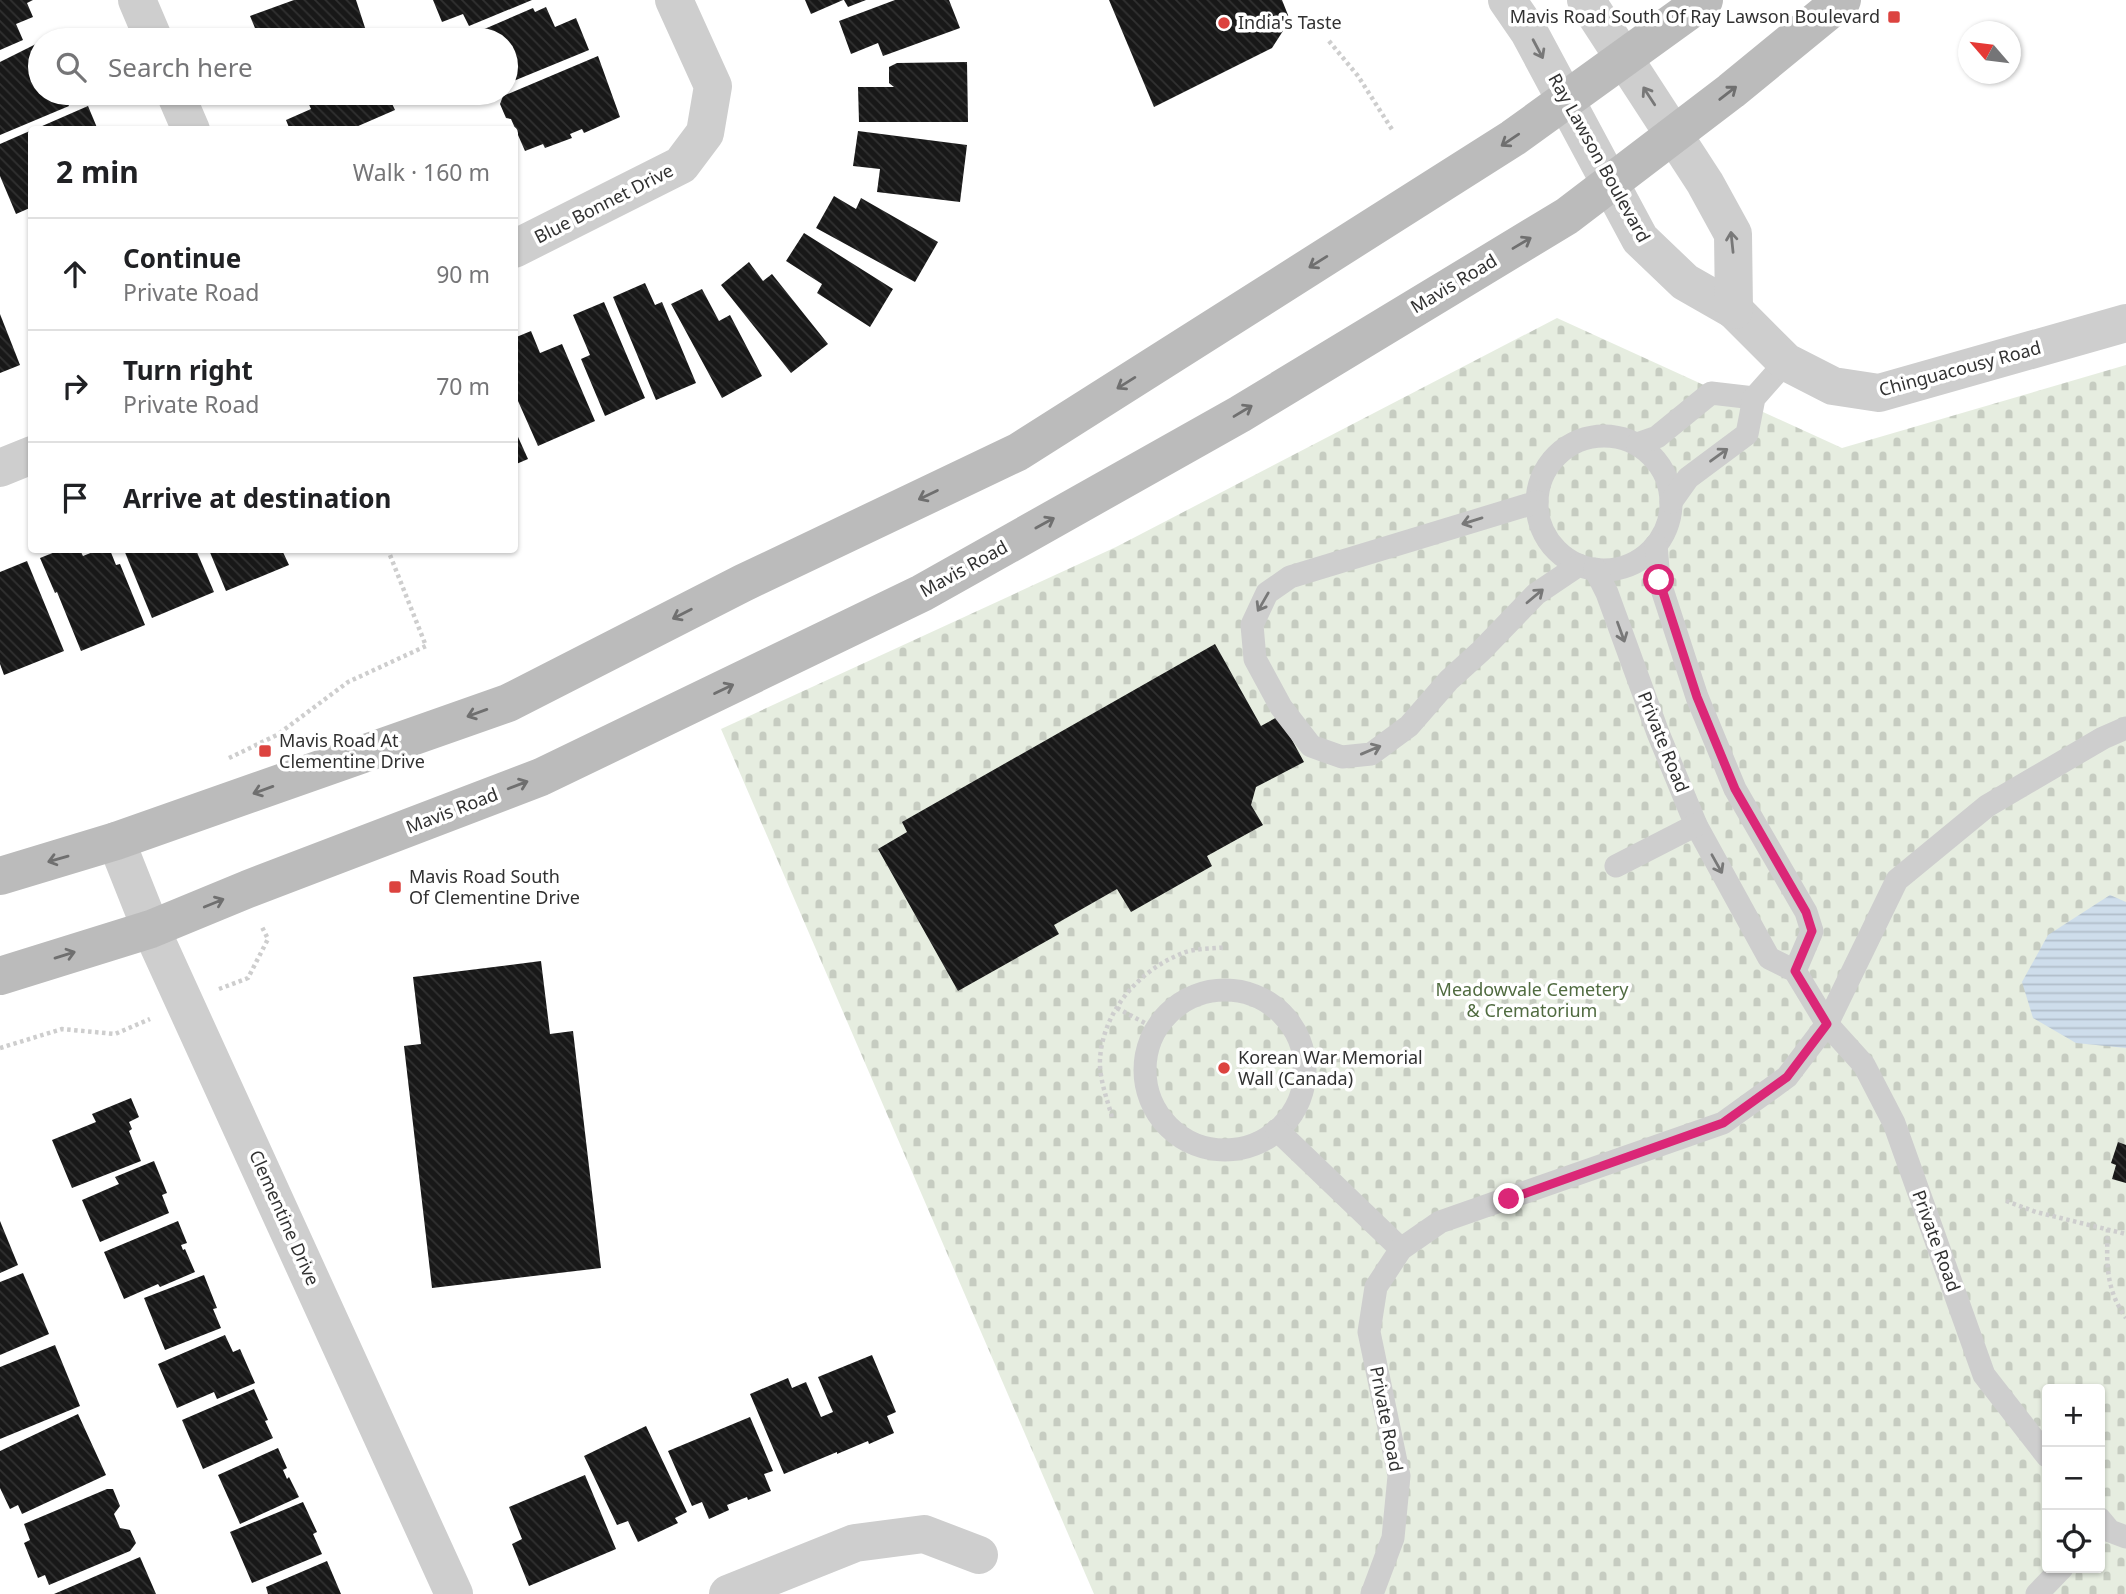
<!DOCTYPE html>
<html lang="en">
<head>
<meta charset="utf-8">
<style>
  :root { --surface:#fff; --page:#f2f2f2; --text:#202124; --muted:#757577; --line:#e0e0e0 }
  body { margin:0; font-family:"Noto Sans",sans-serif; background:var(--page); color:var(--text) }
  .controls { position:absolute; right:21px; bottom:21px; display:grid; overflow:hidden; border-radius:7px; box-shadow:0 2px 5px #0004 }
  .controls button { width:63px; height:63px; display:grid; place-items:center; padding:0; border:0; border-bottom:2px solid var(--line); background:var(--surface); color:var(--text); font:35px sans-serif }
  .compass { position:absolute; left:1958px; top:21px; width:63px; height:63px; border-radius:50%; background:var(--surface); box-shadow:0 2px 5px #0004; rotate:298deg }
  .stop { position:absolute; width:21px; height:21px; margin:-16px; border:5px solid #db2777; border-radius:50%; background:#fff }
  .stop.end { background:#db2777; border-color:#fff; box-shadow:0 2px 7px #0008 }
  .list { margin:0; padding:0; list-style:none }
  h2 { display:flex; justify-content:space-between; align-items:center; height:91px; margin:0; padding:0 28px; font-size:30px }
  h2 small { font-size:23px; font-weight:400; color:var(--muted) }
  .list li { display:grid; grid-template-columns:46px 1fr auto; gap:21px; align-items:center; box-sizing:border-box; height:112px; padding:0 28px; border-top:2px solid var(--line) }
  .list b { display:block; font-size:26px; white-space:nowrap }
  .list p { margin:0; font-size:23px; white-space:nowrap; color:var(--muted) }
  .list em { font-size:23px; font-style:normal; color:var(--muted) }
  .icon { flex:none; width:38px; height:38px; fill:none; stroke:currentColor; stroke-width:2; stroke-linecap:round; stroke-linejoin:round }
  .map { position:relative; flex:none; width:2126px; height:1594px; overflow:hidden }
  .search { position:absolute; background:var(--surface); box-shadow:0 2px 5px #0004; left:28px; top:28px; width:490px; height:77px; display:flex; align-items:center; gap:18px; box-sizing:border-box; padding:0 24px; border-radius:38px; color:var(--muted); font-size:26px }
  .panel { position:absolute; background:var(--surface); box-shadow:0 2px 5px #0004; left:28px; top:126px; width:490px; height:427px; border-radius:7px }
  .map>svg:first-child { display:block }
  .cemetery { fill:url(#cemetery-stones); fill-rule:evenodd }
  .water { fill:url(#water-rules) }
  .building { fill:url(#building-back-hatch) }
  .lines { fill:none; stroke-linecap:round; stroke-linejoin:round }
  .path { stroke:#cecece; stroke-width:4.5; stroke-dasharray:3.5 3.5; stroke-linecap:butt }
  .service { stroke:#cecece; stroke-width:23 }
  .minor { stroke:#cecece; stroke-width:38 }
  .tertiary { stroke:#cecece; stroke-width:38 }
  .secondary { stroke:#bbb; stroke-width:38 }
  .oneway { stroke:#787878 }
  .oneway2 { stroke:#6f6f6f }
  .route { stroke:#db2777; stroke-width:9 }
  .poi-dot { fill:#dc433f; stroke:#fff; stroke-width:2.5 }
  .labels { text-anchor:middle; stroke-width:7; stroke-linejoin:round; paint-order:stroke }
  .poi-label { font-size:18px; fill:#313131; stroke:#fff; text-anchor:start }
  .street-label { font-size:18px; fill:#313131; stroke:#fff }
  .park-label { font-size:18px; fill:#506b40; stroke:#fff }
</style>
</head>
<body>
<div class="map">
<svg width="2126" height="1594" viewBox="0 0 2126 1594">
  <defs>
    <pattern id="cemetery-stones" width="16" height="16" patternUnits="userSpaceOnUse" patternTransform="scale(1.75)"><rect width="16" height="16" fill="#e6ede0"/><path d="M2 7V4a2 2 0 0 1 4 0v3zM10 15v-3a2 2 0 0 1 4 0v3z" fill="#c6ccc1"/></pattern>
    <pattern id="water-rules" width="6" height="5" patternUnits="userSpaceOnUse" patternTransform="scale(1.75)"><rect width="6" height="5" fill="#ceddeb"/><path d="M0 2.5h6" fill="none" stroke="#b1beca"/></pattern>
    <pattern id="building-back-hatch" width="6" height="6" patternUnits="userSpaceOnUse" patternTransform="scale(1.75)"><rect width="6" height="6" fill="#181818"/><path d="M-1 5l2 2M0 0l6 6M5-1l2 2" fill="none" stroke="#313131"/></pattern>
  </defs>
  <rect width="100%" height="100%" fill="#fff"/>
  <!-- cemetery -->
  <path class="cemetery" d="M1557 318 1842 448 2126 365V1594H1094L721 729 1116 547ZM2047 1389H2100V1568H2047Z"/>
  <!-- water -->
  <polygon class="water" points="2110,895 2126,902 2126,1048 2076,1043 2033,1018 2022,982 2048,935"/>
  <!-- building -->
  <g class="building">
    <polygon points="0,0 33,0 27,3 33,17 16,24 23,40 0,50"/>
    <polygon points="294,0 356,0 369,40 260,40 250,16"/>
    <polygon points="433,0 532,0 469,26 463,14 442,22"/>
    <polygon points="805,0 843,0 811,14"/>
    <polygon points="844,0 866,0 848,7"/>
    <polygon points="895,0 949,0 960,28 883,56 878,43 851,54 839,21"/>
    <polygon points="1109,0 1282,0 1290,20 1272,48 1154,107"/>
    <polygon points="546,7 555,27 576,18 589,50 506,84 506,40 469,40 468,36 533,8 535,12"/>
    <polygon points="59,34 62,40 45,40"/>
    <polygon points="40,42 40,93 63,93 69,106 0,135 0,62"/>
    <polygon points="598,56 620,117 584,133 582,129 570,134 572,138 545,148 543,144 525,151 511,119 506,118 500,104 503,96"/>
    <polygon points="967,62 968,122 859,122 858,87 894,87 889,83 889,67 897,63"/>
    <polygon points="304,93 387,93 395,110 349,130 290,130 286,120 311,109"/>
    <polygon points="88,106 98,130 33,130"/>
    <polygon points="32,130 32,207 16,214 0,176 0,144"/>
    <polygon points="858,131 967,145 960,202 877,192 880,169 853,166"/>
    <polygon points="834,196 856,209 861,198 938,242 915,282 816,228"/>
    <polygon points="804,233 893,289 870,327 817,293 822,284 786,261"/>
    <polygon points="749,262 763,281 772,274 828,344 791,373 721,285"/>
    <polygon points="645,283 655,305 662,302 696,383 656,400 613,297"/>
    <polygon points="702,289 719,321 730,315 762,376 722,398 671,304"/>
    <polygon points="604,302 645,398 605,416 581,359 590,355 573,315"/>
    <polygon points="0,314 20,365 0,373"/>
    <polygon points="531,331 540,353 562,344 595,421 538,446 514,392 514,338"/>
    <polygon points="514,428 528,459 514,465"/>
    <polygon points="60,550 80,550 83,556 98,550 110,550 116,565 120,564 145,625 81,651 57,592 55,593 40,558"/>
    <polygon points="124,550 196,550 214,592 152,618"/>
    <polygon points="209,550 282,550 289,565 226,591"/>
    <polygon points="27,561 64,651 4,675 0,664 0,572"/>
    <polygon points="1215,644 1261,726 1279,716 1304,762 1256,787 1251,805 1263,825 1207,856 1212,866 1131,912 1117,889 1054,925 1059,934 958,991 878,849 907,832 902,822"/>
    <polygon points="541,961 550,1034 573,1031 601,1268 432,1288 404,1046 421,1044 413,977"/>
    <polygon points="131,1098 139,1117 129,1122 132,1129 129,1131 141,1161 72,1188 52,1140 96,1122 92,1114"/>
    <polygon points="2118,1142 2126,1145 2126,1183 2112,1179 2116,1165 2111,1163"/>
    <polygon points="154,1161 167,1193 162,1195 169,1213 100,1242 82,1200 119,1184 115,1177"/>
    <polygon points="0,1221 18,1265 0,1273"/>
    <polygon points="178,1221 187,1243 181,1245 183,1250 185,1249 195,1272 160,1287 158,1284 124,1299 104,1252"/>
    <polygon points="23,1273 49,1334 0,1355 0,1282"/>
    <polygon points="204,1275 217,1308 213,1309 221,1328 165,1350 144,1298"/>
    <polygon points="225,1335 233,1352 240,1349 255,1383 217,1399 214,1392 177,1408 158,1364"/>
    <polygon points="55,1345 80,1406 0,1439 0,1367"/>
    <polygon points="872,1355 896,1412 887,1416 894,1433 869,1444 868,1441 837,1454 837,1452 784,1474 750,1394 788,1378 792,1388 806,1382 821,1417 833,1412 818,1377"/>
    <polygon points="254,1389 268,1420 265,1421 273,1438 203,1469 182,1420"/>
    <polygon points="78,1414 106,1475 22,1514 18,1505 10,1509 0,1488 0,1451"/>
    <polygon points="750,1417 773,1471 764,1474 771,1491 748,1500 747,1497 727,1505 729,1510 709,1519 702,1502 692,1506 668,1451"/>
    <polygon points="646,1426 687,1512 675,1518 678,1523 638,1542 628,1521 617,1525 584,1456"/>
    <polygon points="278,1448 287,1468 283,1470 287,1479 289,1477 299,1497 240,1524 218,1475"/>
    <polygon points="585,1475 616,1549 529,1586 512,1544 522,1539 509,1507"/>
    <polygon points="107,1489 113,1489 120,1506 114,1514 120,1528 130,1530 136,1543 130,1551 49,1585 45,1575 38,1578 24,1543 30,1540 24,1524"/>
    <polygon points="303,1502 317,1532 313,1534 322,1554 252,1583 230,1532"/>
    <polygon points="140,1557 156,1594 54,1594"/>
    <polygon points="327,1561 341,1594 268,1594 266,1587"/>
  </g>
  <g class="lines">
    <!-- path -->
    <g class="path">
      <polyline points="1329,41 1358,76 1393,131"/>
      <polyline points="229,758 277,735 348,682 426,646 388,550"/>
      <polyline points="219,989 248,978 268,939 262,927"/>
      <polyline points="1117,1008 1156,1029"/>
      <polyline points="0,1048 62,1029 115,1034 150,1019"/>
      <path d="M1112 1117C1107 1099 1099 1078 1100 1059 1103 1011 1139 970 1183 953 1195 948 1212 949 1226 947"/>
      <polyline points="2006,1201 2036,1212 2126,1234"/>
      <path d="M2108 1229C2106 1263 2106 1290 2126 1318"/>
    </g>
    <!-- service -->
    <g class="service">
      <circle cx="1604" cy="503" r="67"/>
      <polyline points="1637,444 1657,437 1711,393 1754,398"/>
      <polyline points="1537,502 1290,577 1267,593 1252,625 1255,659 1281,707 1311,746 1342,757 1371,754 1409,726 1449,680 1481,651 1536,594 1579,565"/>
      <polyline points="1671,502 1688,478 1747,434 1754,398 1786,362"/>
      <polyline points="1656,545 1659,580 1697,697 1735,789 1806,912 1812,931 1795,971"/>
      <polyline points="1595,569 1607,593 1658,733 1696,825 1769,958 1795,971 1827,1024 1864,1065 1894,1123 1984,1375 2047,1456"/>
      <polyline points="1616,866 1696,825"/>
      <circle cx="1225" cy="1070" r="80"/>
      <polyline points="1277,1130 1401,1249"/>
      <polyline points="2100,1519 2110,1531 2126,1537"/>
      <polyline points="1372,1594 1393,1538 1399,1476 1369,1332 1376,1287 1401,1249 1440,1222 1723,1123 1787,1077 1827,1024 1897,880 1987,806 2103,738 2126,728"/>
      <polyline points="2037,1594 2062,1568"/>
    </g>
    <!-- minor -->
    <g class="minor">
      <polyline points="137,0 154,40"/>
      <polyline points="175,93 191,130"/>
      <polyline points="514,249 681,165 705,133 713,86 674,0"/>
      <polyline points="1734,310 1786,362 1833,386 1879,393 2126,323"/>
      <polyline points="0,468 32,455"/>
      <polyline points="728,1594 855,1543 924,1534 979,1555"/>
    </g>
    <!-- tertiary -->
    <g class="tertiary">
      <polyline points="1507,0 1529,32 1640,239 1685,282 1734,310"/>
      <polyline points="1586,0 1705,183 1733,234 1734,310"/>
      <polyline points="116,841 151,929 454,1594"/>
    </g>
    <!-- secondary -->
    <g class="secondary">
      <polyline points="0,876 116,841 508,703 743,583 1018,452 1513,138 1704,0"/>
      <polyline points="0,976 151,929 248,889 541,777 922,593 1240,414 1567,216 1731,91 1842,0"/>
    </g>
  </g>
  <!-- one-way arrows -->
  <defs><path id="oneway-shaft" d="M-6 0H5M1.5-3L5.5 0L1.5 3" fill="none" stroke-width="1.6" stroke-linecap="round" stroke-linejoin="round" transform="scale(1.75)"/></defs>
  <g class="oneway">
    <use href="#oneway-shaft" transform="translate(1538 49) rotate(62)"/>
    <use href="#oneway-shaft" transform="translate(1649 96) rotate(-123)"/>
    <use href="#oneway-shaft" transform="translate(1732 242) rotate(-96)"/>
    <use href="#oneway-shaft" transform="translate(1719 455) rotate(-36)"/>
    <use href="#oneway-shaft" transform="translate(1472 521) rotate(163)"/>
    <use href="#oneway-shaft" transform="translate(1535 596) rotate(-40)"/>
    <use href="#oneway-shaft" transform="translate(1263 602) rotate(120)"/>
    <use href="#oneway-shaft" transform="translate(1621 632) rotate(70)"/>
    <use href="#oneway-shaft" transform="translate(1371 750) rotate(-23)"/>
    <use href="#oneway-shaft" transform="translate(1717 864) rotate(61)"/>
  </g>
  <g class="oneway2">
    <use href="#oneway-shaft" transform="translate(1728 93) rotate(-38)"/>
    <use href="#oneway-shaft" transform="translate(1510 140) rotate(146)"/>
    <use href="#oneway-shaft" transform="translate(1522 243) rotate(-31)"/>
    <use href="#oneway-shaft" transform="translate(1318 262) rotate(148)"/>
    <use href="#oneway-shaft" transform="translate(1126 383) rotate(148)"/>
    <use href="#oneway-shaft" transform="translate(1243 411) rotate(-31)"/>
    <use href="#oneway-shaft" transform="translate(928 495) rotate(154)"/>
    <use href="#oneway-shaft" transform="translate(1045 523) rotate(-29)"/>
    <use href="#oneway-shaft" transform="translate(682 614) rotate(153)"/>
    <use href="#oneway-shaft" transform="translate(724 689) rotate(-26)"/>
    <use href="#oneway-shaft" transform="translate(477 713) rotate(160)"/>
    <use href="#oneway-shaft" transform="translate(518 785) rotate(-21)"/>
    <use href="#oneway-shaft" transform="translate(263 790) rotate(160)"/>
    <use href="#oneway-shaft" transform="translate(58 859) rotate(164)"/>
    <use href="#oneway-shaft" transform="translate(214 903) rotate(-22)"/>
    <use href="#oneway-shaft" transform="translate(65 955) rotate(-17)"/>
  </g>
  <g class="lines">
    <!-- route -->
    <polyline class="route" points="1509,1199 1723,1123 1787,1077 1827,1024 1795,971 1812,931 1806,912 1735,789 1697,697 1659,580"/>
  </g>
  <!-- markers -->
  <g class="poi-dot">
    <rect x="1887" y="10" width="14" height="14" rx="3.5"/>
    <circle cx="1224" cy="23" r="7"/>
    <rect x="258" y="744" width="14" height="14" rx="3.5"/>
    <rect x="388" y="880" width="14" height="14" rx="3.5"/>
    <circle cx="1224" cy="1068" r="7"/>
  </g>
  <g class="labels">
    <!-- poi labels -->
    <g class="poi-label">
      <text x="1880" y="23" text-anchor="end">Mavis Road South Of Ray Lawson Boulevard</text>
      <text x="1238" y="29">India's Taste</text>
      <text x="279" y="747">Mavis Road At<tspan x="279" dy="21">Clementine Drive</tspan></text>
      <text x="409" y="883">Mavis Road South<tspan x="409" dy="21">Of Clementine Drive</tspan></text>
      <text x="1238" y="1064">Korean War Memorial<tspan x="1238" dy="21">Wall (Canada)</tspan></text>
    </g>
    <!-- street labels -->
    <g class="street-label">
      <text transform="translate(1599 158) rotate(61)" y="6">Ray Lawson Boulevard</text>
      <text transform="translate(604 204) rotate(-27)" y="6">Blue Bonnet Drive</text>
      <text transform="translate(1454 284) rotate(-31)" y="6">Mavis Road</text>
      <text transform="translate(1960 369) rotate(-15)" y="6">Chinguacousy Road</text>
      <text transform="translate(964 569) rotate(-29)" y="6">Mavis Road</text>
      <text transform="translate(1663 742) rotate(68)" y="6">Private Road</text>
      <text transform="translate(452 811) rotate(-21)" y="6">Mavis Road</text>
      <text transform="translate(284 1218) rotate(66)" y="6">Clementine Drive</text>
      <text transform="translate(1936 1241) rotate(70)" y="6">Private Road</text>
      <text transform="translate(1386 1419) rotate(79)" y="6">Private Road</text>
    </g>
    <!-- park labels -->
    <g class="park-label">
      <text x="1532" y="996">Meadowvale Cemetery<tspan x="1532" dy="21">&amp; Crematorium</tspan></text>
    </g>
  </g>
</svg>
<div class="controls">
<button>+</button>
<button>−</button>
<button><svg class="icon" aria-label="locate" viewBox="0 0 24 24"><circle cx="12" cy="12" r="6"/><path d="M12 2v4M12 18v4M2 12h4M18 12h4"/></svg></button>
</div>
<svg class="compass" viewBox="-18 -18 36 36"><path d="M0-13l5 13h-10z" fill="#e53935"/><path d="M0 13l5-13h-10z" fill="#757577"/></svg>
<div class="stop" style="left:1659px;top:580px"></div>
<div class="stop end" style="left:1509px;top:1199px"></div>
<div class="search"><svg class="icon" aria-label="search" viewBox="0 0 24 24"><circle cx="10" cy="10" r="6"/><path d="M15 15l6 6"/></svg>Search here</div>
<section class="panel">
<h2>2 min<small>Walk · 160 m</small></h2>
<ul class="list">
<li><svg class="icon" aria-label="ahead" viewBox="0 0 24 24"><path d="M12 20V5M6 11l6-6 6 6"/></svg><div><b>Continue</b><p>Private Road</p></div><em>90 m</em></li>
<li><svg class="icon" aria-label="right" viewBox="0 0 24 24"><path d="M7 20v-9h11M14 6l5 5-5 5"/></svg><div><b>Turn right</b><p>Private Road</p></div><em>70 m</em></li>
<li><svg class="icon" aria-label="arrive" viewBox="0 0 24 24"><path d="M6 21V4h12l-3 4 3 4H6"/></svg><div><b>Arrive at destination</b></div></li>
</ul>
</section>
</div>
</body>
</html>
